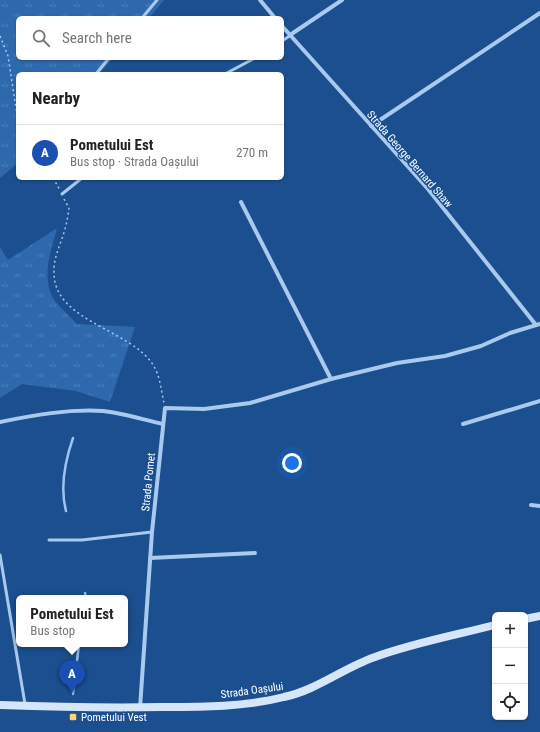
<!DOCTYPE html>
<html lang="en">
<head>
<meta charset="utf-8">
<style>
  :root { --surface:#fff; --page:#f2f2f2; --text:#222; --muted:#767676; --line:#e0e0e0; --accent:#0f766e }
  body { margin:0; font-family:"Roboto Condensed",sans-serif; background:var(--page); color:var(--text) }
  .controls { position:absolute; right:12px; bottom:12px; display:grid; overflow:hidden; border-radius:6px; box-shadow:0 1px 3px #0004 }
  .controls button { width:36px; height:36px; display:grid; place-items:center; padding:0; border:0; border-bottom:1px solid var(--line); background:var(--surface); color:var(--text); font:20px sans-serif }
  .you { position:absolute; left:292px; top:463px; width:14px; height:14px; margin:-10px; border:3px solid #fff; border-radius:50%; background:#1a73e8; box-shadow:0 0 0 6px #1a73e833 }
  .badge { display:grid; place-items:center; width:26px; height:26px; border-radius:50%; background:var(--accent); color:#fff; font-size:13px; font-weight:700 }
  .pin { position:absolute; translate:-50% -33px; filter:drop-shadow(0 1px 2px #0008) }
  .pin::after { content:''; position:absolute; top:21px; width:14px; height:12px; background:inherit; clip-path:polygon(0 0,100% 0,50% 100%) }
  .popup { position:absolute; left:16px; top:595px; width:112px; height:52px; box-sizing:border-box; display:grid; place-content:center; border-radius:6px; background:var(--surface); filter:drop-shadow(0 1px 3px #0005); font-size:13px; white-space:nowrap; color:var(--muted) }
  .popup b { font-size:15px; color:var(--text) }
  .popup::after { content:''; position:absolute; left:50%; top:100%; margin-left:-8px; border:8px solid transparent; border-top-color:var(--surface) }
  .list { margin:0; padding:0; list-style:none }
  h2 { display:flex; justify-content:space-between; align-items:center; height:52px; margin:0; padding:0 16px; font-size:17px }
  h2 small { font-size:13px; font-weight:400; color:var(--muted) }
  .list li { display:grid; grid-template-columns:26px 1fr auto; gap:12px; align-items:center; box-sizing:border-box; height:56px; padding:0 16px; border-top:1px solid var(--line) }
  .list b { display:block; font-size:15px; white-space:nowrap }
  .list p { margin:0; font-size:13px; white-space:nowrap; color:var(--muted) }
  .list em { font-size:13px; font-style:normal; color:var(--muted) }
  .icon { flex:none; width:22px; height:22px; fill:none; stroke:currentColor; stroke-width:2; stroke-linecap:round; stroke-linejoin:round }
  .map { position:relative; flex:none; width:540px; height:732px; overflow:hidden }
  .search { position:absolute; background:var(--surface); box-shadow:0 1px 3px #0004; left:16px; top:16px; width:268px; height:44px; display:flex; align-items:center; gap:10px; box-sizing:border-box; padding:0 14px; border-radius:6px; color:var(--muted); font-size:15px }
  .panel { position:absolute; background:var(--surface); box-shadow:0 1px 3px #0004; left:16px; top:72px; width:268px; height:108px; border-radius:6px }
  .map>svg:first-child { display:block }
  .grass { fill:url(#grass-tufts) }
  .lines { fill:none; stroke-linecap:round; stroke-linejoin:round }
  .stream { stroke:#9cc4f0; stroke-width:2.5 }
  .path { stroke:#a9c9ee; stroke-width:1.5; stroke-dasharray:2 3; stroke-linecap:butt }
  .service { stroke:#a9c9ee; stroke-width:3 }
  .minor { stroke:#a9c9ee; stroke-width:4 }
  .secondary { stroke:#d6e6fa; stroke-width:8 }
  .poi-dot { fill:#ffd166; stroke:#1b4f8f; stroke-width:1.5 }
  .labels { text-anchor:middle; stroke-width:3; stroke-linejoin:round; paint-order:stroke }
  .street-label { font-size:11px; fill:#fff; stroke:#1b4f8f }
  .poi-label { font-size:11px; fill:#fff; stroke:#1b4f8f; text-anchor:start }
</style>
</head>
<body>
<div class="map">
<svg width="540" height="732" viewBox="0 0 540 732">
  <defs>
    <pattern id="grass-tufts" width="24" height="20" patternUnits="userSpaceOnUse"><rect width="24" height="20" fill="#2e69ad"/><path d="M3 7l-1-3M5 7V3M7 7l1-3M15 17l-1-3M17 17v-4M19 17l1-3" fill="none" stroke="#4d80b9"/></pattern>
  </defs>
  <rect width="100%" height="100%" fill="#1b4f8f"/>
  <!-- grass -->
  <g class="grass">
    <polygon points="0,0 164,0 149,18 18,18 18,58 113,58 99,74 18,74 18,163 0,178"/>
    <path d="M57 228C51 251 40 279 55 301 61 309 70 316 77 324L135 327 110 402 76 391 22 384 0 398V247L8 260Z"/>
  </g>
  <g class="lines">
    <!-- stream -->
    <g class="stream">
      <path d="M66 511C60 488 65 461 73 438"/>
      <polyline points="85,593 86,598"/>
      <polyline points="73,694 79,644"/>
    </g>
    <!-- path -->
    <g class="path">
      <polyline points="0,36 8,56 18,121"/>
      <polyline points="53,178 60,190"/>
      <path d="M64 199 69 208C68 215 67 222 65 229 61 244 53 258 54 273 54 320 127 329 151 362 160 373 161 390 164 403"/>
    </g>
    <!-- service -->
    <g class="service">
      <polyline points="142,18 157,0"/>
      <polyline points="282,41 291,35"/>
      <polyline points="96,74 109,58"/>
      <polyline points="225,74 255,58"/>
      <polyline points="62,194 82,178"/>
      <polyline points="49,540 82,540 152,532"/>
      <polyline points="0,555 25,704"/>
    </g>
    <!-- minor -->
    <g class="minor">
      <polyline points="260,0 275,18"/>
      <polyline points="282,26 428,189 536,325"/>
      <polyline points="290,35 342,0"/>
      <polyline points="371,126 540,13"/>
      <polyline points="241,202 331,379"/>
      <path d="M0 422C34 415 68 409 103 411 123 413 144 420 163 424"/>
      <polyline points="463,424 540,401"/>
      <polyline points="531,505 540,506"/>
      <polyline points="150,558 255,553"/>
      <polyline points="140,708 152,532 165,408 204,409 250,403 331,379 397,363 445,356 481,346 510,333 540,324"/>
    </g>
    <!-- secondary -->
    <g class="secondary">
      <polyline points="525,619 540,616"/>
      <path d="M0 705C55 707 109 708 163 707 203 707 245 707 284 697 317 690 343 668 375 657 413 643 456 635 495 625"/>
    </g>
  </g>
  <!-- markers -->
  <rect class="poi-dot" x="69" y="713" width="8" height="8" rx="2"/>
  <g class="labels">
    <!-- street labels -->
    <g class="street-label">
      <text transform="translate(410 159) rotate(49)" y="4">Strada George Bernard Shaw</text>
      <text transform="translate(148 482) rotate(-84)" y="4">Strada Pomet</text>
      <text transform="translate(252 690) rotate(-8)" y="4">Strada Oașului</text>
    </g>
    <!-- poi labels -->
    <g class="poi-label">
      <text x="81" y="721">Pometului Vest</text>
    </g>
  </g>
</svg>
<div class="controls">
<button>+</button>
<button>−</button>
<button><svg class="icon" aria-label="locate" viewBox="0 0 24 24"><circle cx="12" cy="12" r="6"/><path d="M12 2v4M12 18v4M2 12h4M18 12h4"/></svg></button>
</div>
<div class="you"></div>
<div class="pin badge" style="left:72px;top:693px;background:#1a4fb4">A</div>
<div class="popup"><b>Pometului Est</b>Bus stop</div>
<div class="search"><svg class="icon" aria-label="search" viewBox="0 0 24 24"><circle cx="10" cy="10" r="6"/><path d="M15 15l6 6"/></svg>Search here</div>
<section class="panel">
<h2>Nearby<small></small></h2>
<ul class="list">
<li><span class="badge" style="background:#1a4fb4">A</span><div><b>Pometului Est</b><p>Bus stop · Strada Oașului</p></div><em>270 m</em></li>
</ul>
</section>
</div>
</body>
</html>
